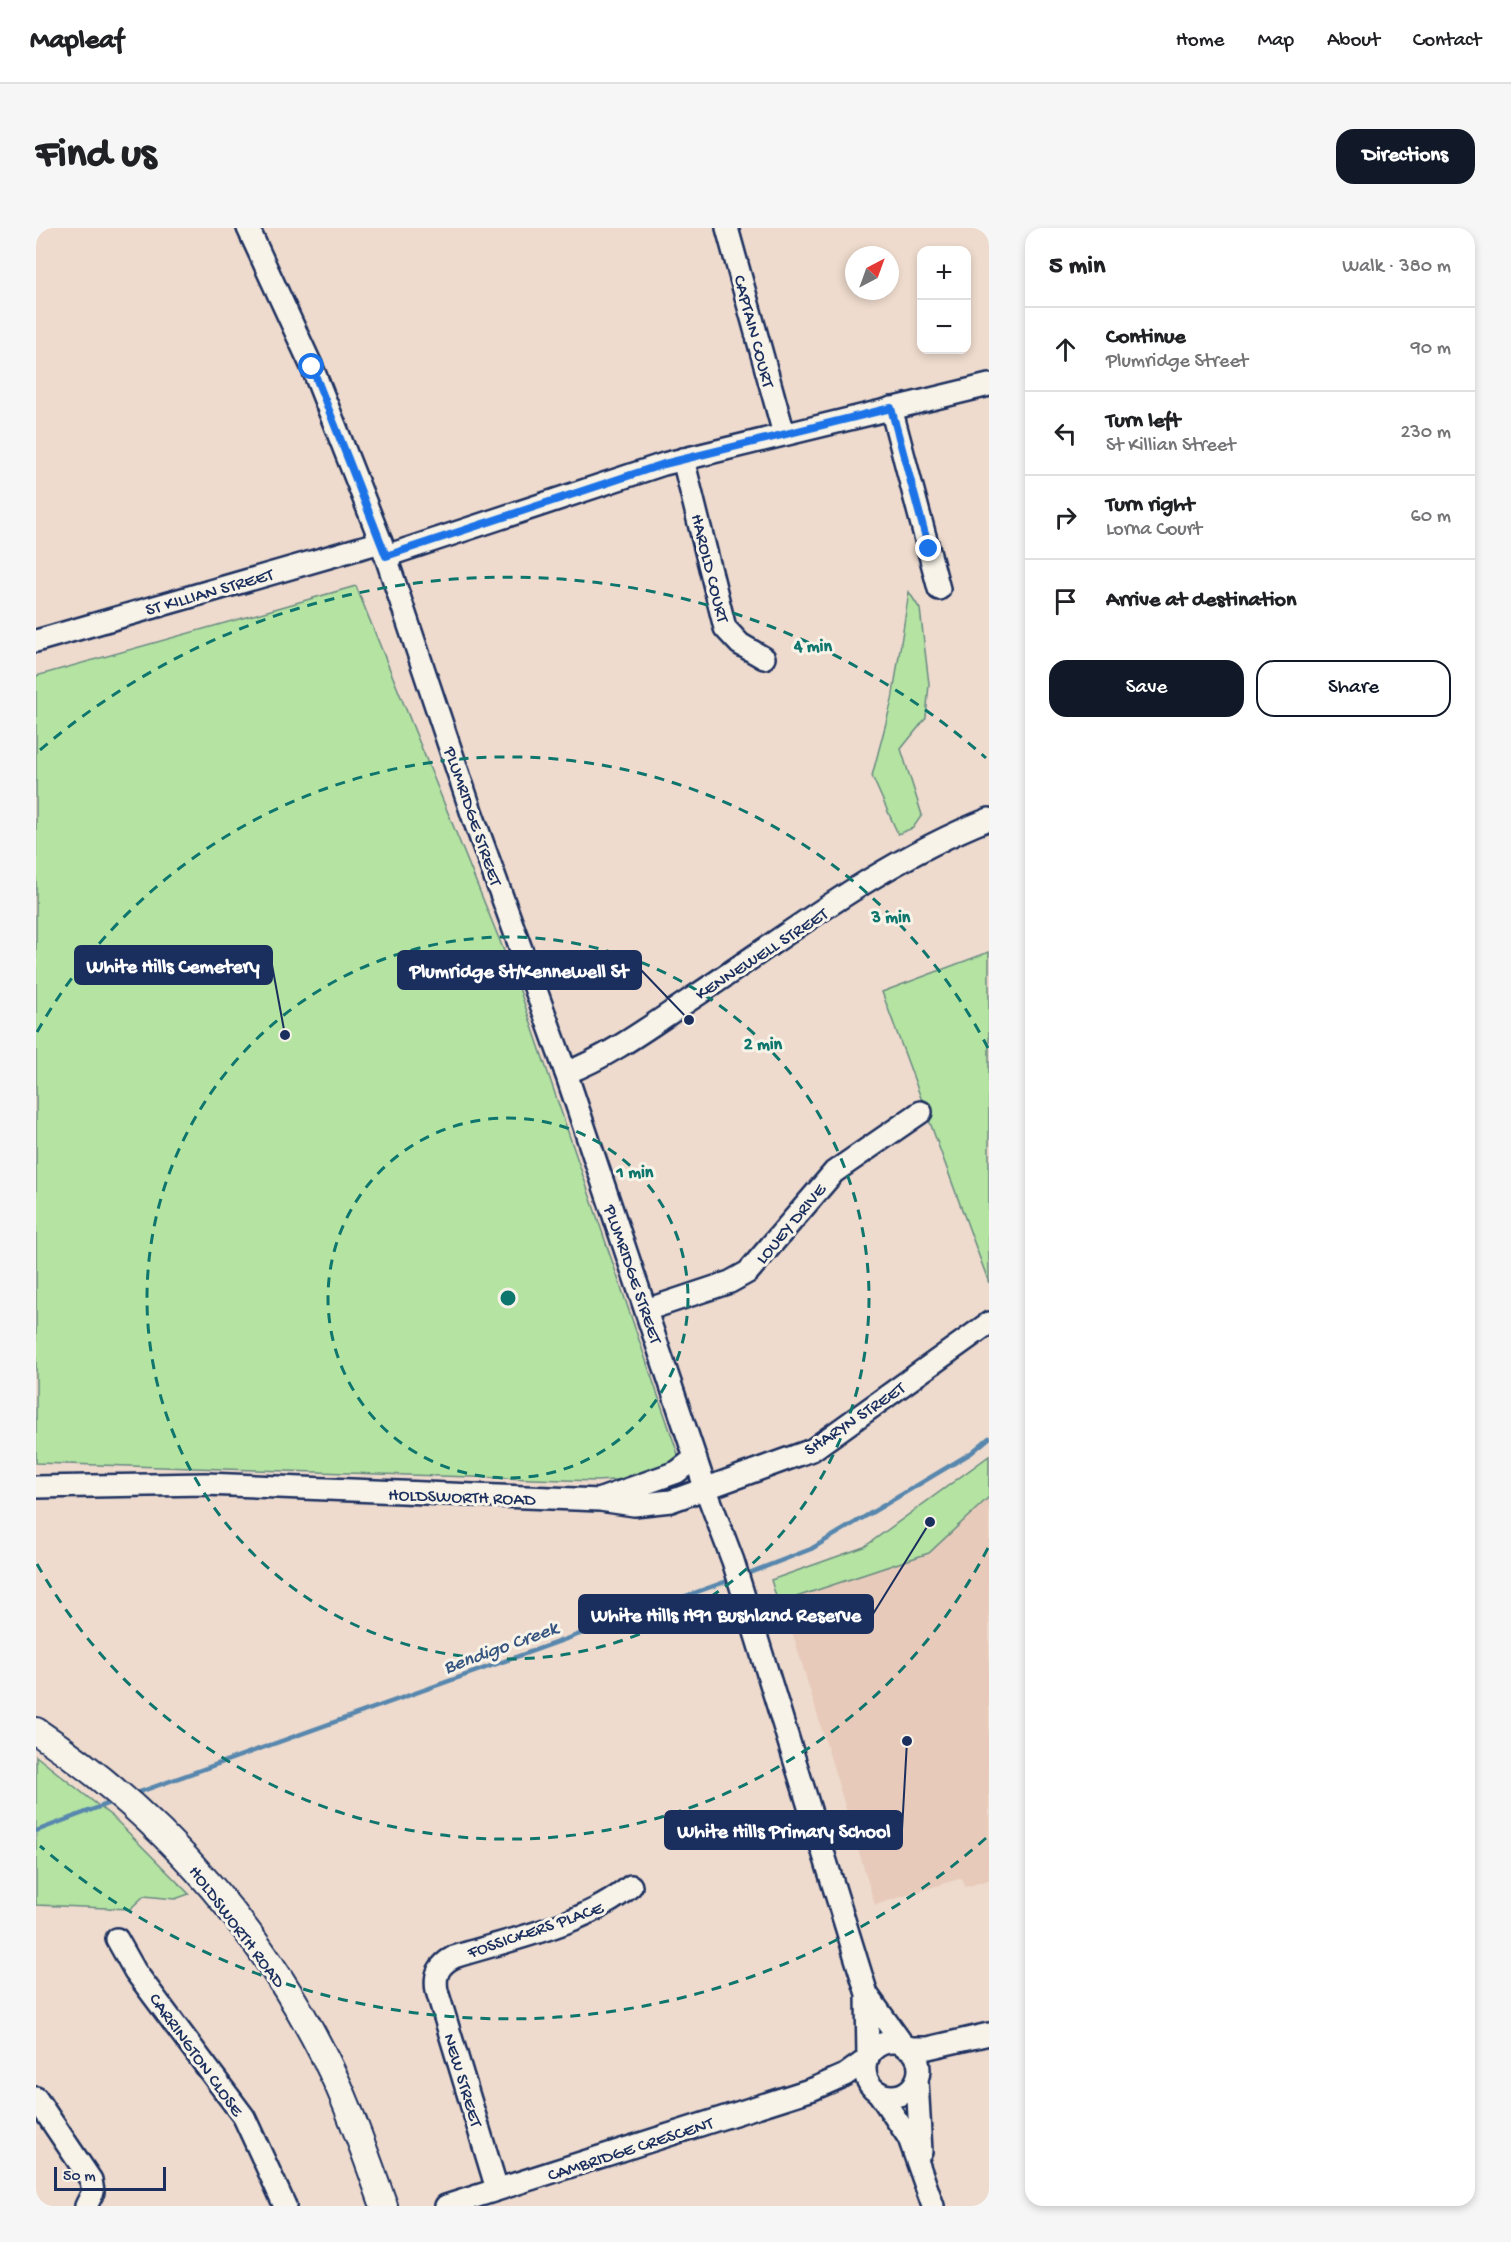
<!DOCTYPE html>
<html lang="en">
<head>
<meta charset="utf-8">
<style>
  :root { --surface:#fff; --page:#f6f6f6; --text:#202124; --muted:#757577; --line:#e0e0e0; --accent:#111827 }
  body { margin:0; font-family:"Gochi Hand",sans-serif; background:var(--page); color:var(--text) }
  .controls { position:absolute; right:18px; top:18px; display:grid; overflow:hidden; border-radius:12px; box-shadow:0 3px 9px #0003 }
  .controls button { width:54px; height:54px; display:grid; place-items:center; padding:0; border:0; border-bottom:2px solid var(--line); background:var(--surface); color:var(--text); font:30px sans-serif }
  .compass { position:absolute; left:809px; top:18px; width:54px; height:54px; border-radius:50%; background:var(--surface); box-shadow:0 3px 9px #0003; rotate:41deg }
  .scale { position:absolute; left:18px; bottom:15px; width:112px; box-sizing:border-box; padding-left:6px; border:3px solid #1b2f5e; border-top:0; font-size:16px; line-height:21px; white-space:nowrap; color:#1b2f5e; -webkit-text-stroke:4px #f7f3e8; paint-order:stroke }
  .stop { position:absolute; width:18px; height:18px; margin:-14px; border:4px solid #1a73e8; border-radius:50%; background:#fff }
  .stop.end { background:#1a73e8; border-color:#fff; box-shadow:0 2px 6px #0008 }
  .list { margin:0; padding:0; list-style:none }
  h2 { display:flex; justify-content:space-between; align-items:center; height:78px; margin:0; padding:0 24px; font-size:26px }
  h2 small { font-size:20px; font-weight:400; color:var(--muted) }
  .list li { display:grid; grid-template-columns:39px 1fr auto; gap:18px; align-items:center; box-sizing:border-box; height:84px; padding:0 24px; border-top:2px solid var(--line) }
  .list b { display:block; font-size:22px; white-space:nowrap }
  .list p { margin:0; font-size:20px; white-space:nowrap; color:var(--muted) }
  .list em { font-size:20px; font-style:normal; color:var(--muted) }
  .actions { display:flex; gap:12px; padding:18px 24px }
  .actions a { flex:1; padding:14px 0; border:2px solid var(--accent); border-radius:18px; text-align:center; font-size:21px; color:var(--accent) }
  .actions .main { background:var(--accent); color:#fff }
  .icon { flex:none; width:33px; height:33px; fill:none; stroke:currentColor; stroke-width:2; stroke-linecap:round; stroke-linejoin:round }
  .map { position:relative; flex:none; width:953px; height:1978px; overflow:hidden; border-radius:18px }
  header { display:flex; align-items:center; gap:36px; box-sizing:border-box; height:84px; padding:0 30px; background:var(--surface); border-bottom:2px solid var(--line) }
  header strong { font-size:28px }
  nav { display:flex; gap:33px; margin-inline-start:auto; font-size:21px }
  .intro { display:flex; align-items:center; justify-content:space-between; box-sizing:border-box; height:144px; padding:0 36px }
  h1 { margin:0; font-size:42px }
  .button { padding:15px 27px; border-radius:18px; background:var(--accent); color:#fff; font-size:21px; font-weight:700 }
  main { display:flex; gap:36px; padding:0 36px }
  aside { flex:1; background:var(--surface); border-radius:18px; box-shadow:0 3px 9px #0003 }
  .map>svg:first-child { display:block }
  .built { fill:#e7caba }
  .green { fill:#b4e3a2; stroke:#688980; stroke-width:1.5 }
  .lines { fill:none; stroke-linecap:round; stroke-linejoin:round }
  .stream { stroke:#5987ae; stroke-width:4.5 }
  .minor-casing { stroke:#1b2f5e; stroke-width:26 }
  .major-casing { stroke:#1b2f5e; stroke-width:30 }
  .minor { stroke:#f7f3e8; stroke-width:21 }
  .major { stroke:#f7f3e8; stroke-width:26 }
  .route { stroke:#1a73e8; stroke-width:8 }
  .ring { fill:none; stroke:#0f766e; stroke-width:3; stroke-dasharray:10 8 }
  .labels { text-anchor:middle; stroke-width:6; stroke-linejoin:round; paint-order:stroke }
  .street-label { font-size:18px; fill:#1b2f5e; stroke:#f7f3e8 }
  .water-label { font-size:20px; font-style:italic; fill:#35547f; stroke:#f7f3e8 }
  .centre { fill:#0f766e; stroke:#f7f3e8; stroke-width:3 }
  .ring-label { font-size:18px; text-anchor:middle; font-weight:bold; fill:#0f766e; stroke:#f7f3e8; stroke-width:6; stroke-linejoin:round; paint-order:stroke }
  .leader { fill:none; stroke:#1b2f5e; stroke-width:2 }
  .callout-dot { fill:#1b2f5e; stroke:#f7f3e8; stroke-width:2 }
  .callout { fill:#1b2f5e; stroke:#1b2f5e; stroke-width:2 }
  .callout-label { font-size:20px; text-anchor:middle; font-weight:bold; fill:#fff }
</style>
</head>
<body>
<header>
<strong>Mapleaf</strong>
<nav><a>Home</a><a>Map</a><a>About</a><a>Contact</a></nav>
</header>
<div class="intro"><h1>Find us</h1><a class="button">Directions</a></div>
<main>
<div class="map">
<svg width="953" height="1978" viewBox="0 0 953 1978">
  <rect width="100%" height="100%" fill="#eedbcd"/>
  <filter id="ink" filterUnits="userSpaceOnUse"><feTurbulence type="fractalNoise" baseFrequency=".0167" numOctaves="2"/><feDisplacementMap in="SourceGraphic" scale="12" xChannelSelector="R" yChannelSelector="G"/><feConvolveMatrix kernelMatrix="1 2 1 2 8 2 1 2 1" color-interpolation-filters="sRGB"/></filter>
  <g filter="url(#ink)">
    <!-- built -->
    <polygon class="built" points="953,1269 953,1652 929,1659 926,1650 839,1677 748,1377 768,1360 893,1326"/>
    <!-- green -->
    <g class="green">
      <polygon points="320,358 483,760 645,1235 595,1251 560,1253 0,1235 0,448"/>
      <polygon points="873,364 884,381 893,456 890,490 865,521 886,587 877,600 862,606 836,548 856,472"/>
      <polygon points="953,724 953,1055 846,764"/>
      <polygon points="953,1228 953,1269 893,1325 742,1375 735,1352 828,1319"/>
      <polygon points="0,1528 78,1590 153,1666 139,1671 108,1668 94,1681 0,1677"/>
    </g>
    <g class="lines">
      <!-- stream -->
      <g class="stream">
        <polyline points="708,1347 775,1321 935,1225 953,1210"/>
        <polyline points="98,1566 697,1351"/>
        <polyline points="0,1603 79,1573"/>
      </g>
      <defs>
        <g id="minor">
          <polyline points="212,0 276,139 345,314 436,586 530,845 670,1262 697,1333 831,1766 832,1830"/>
          <polyline points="691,0 748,206"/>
          <polyline points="855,180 903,361"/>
          <polyline points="647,231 689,400 704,416 728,430"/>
          <polyline points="350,328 628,236 953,157"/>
          <polyline points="0,413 345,314"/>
          <path d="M530 845C574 828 613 799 652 773 749 709 844 634 953 591"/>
          <polyline points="610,1082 694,1054 712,1044 798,944 885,884"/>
          <polyline points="0,1259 169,1256 564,1272 598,1277 635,1273 776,1222 953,1095"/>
          <polyline points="565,1271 641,1244 659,1230"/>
          <polyline points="81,1711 99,1743 208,1889 249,1978"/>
          <polyline points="833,1769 868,1818"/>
          <circle cx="856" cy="1841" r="27"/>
          <polyline points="872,1820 892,1820 953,1806"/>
          <polyline points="881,1852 885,1924"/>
          <polyline points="842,1864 873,1910 897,1978"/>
          <polyline points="0,1870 55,1952 57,1964 50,1978"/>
          <path d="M461 1961 401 1763C398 1746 403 1737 418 1729 475 1711 549 1697 595 1658"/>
          <polyline points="410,1978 777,1861 809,1847 830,1832"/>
        </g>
        <path id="major" d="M0 1503C132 1591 237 1714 303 1859 320 1898 334 1938 348 1978"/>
      </defs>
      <!-- minor casing -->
      <use href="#minor" class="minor-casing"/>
      <!-- major casing -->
      <use href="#major" class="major-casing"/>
      <!-- minor -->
      <use href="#minor" class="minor"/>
      <!-- major -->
      <use href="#major" class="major"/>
    </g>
  </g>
  <g class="lines" filter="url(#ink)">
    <!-- route -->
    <polyline class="route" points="276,139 350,328 628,236 855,180 893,321"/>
  </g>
  <!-- distance rings -->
  <g class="ring">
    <circle cx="472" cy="1070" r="180"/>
    <circle cx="472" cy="1070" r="361"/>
    <path d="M952 1320A541 541 0 0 1 1 1336M1 804A541 541 0 0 1 952 820"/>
    <path d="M950 1610A721 721 0 0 1 4 1618M4 522A721 721 0 0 1 950 530"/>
  </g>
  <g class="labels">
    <!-- street labels -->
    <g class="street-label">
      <text transform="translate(719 103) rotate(75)" y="6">CAPTAIN COURT</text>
      <text transform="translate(675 340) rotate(76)" y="6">HAROLD COURT</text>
      <text transform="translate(173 363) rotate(-16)" y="6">ST KILLIAN STREET</text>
      <text transform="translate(438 588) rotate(71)" y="6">PLUMRIDGE STREET</text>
      <text transform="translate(725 725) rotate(-33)" y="6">KENNEWELL STREET</text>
      <text transform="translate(754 995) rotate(-50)" y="6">LOUEY DRIVE</text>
      <text transform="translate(598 1046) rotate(71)" y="6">PLUMRIDGE STREET</text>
      <text transform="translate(818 1190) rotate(-34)" y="6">SHARYN STREET</text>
      <text transform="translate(426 1268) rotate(2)" y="6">HOLDSWORTH ROAD</text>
      <text transform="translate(202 1698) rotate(53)" y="6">HOLDSWORTH ROAD</text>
      <text transform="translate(499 1701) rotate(-19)" y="6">FOSSICKERS PLACE</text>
      <text transform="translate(161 1826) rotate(54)" y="6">CARRINGTON CLOSE</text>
      <text transform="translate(428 1852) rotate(73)" y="6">NEW STREET</text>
      <text transform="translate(594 1920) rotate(-18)" y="6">CAMBRIDGE CRESCENT</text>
    </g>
    <!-- water labels -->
    <g class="water-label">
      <text transform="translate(464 1418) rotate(-20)" y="7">Bendigo Creek</text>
    </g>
  </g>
  <circle cx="472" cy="1070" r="9" class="centre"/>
  <g class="ring-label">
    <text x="777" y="423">4 min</text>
    <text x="855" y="694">3 min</text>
    <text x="727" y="821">2 min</text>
    <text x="599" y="949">1 min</text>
  </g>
  <!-- callouts -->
  <path class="leader" d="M249 807L236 737M653 792L605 742M894 1294L837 1386M871 1513L866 1602"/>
  <g class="callout-dot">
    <circle cx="249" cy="807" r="6"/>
    <circle cx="653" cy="792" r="6"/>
    <circle cx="894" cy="1294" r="6"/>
    <circle cx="871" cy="1513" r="6"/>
  </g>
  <g class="callout">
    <rect x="39" y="718" width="197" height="38" rx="6"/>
    <rect x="362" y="723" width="243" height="38" rx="6"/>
    <rect x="543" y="1367" width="294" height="38" rx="6"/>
    <rect x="629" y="1583" width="237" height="38" rx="6"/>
  </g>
  <g class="callout-label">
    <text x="137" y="744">White Hills Cemetery</text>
    <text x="483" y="749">Plumridge St/Kennewell St</text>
    <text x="690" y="1393">White Hills H91 Bushland Reserve</text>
    <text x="748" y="1609">White Hills Primary School</text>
  </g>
</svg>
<div class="controls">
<button>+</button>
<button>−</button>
</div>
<svg class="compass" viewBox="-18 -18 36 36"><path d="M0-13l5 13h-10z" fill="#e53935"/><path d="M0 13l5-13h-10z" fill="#757577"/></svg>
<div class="scale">50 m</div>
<div class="stop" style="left:276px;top:139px"></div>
<div class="stop end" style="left:893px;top:321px"></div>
</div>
<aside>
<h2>5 min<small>Walk · 380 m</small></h2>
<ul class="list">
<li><svg class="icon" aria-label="ahead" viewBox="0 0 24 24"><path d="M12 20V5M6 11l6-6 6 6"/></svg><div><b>Continue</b><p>Plumridge Street</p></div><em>90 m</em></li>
<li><svg class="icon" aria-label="left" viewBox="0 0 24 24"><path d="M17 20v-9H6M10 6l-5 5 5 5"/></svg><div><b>Turn left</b><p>St Killian Street</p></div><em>230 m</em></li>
<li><svg class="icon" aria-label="right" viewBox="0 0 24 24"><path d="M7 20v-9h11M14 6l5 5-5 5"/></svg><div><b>Turn right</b><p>Lorna Court</p></div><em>60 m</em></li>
<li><svg class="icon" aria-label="arrive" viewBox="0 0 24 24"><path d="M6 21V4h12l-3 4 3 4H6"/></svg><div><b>Arrive at destination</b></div></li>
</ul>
<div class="actions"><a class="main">Save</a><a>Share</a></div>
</aside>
</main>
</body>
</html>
